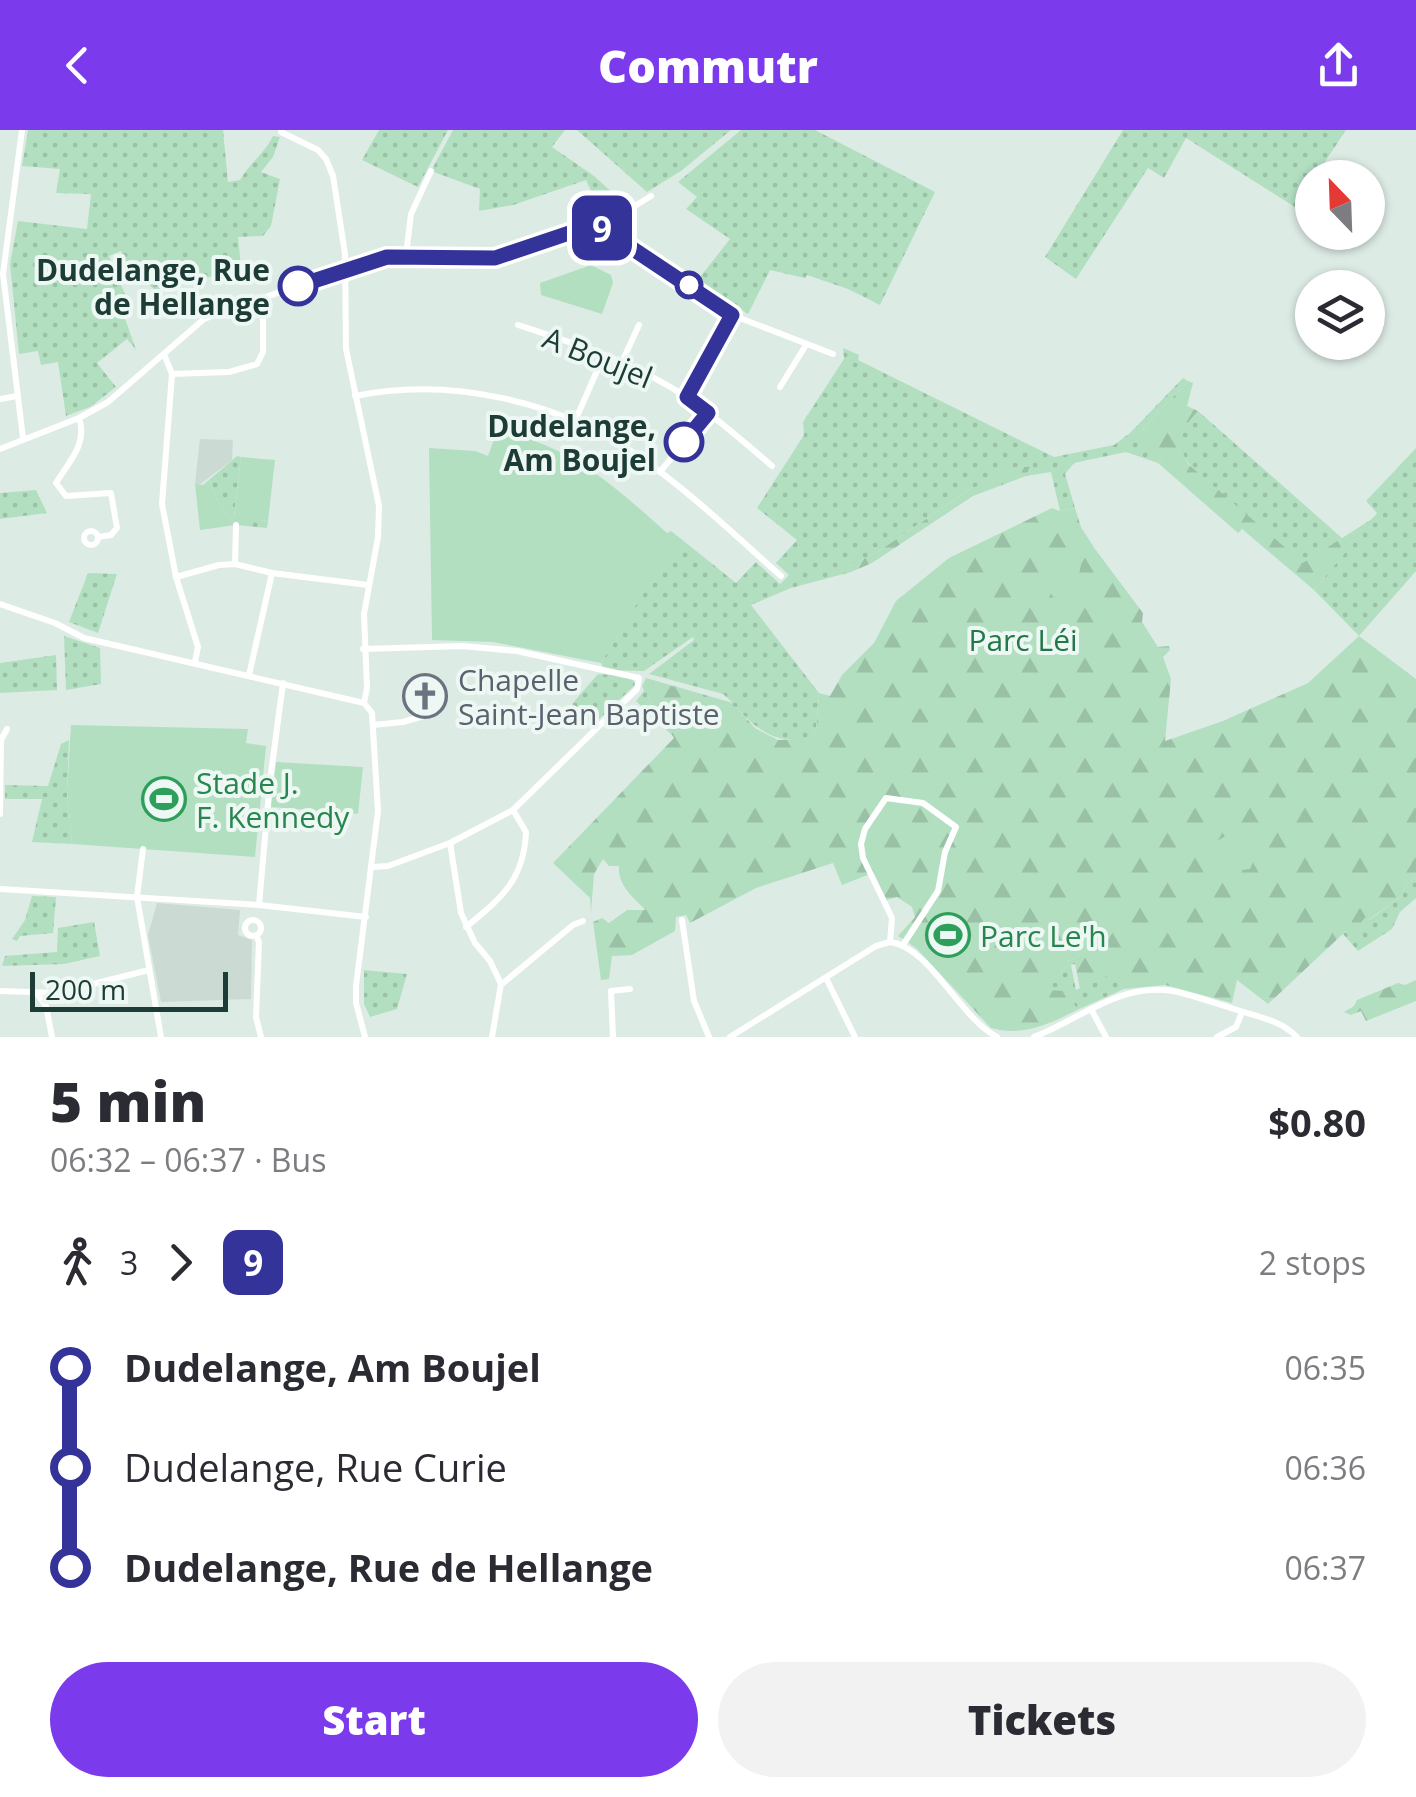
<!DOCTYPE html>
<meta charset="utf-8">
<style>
:root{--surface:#fff;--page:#f2f2f3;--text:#2b2b33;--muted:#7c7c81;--accent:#7c3aed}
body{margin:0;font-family:"Open Sans",sans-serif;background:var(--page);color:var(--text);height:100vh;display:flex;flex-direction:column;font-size:38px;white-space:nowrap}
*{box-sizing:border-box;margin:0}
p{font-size:32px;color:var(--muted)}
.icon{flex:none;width:55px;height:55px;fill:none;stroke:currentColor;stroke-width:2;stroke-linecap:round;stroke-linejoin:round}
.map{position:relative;height:907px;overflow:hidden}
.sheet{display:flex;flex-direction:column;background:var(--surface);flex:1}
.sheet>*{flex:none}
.badge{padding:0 20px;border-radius:15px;font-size:35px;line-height:65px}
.needle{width:65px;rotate:337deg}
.buttons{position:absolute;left:1295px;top:30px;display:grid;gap:20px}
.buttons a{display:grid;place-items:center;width:90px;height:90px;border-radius:50%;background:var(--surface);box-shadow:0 2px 8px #0004;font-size:50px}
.scale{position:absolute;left:30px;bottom:25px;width:198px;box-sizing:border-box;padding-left:10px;border:5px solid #1d3c35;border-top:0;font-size:28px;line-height:35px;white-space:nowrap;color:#1d3c35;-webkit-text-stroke:8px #edf7f3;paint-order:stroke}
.map>.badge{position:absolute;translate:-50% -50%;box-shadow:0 0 0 5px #fff}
.legs{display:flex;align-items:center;gap:15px;height:110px;padding:0 50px;font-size:32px}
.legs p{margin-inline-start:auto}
.summary{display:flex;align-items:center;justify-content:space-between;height:170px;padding:0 50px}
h1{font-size:55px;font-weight:800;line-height:75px}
.cta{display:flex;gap:20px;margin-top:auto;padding:20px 50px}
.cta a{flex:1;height:115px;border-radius:60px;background:var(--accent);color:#fff;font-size:40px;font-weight:800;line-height:115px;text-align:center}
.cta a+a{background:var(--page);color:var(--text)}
ul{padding:0 50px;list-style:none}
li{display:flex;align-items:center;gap:35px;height:100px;font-size:38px}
li i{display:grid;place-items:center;width:15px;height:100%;margin:0 12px;background:currentColor}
li i::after{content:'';width:25px;height:25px;margin:-12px;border:8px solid;border-radius:50%;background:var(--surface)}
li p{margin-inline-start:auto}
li:first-child i{background:linear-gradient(#0000 50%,currentColor 0)}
li:last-child i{background:linear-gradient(currentColor 50%,#0000 0)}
header{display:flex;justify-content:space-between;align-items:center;height:130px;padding:0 50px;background:var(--accent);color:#fff;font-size:45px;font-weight:800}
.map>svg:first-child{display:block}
</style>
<header><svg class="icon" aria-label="back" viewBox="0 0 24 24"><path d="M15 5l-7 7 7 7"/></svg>Commutr<svg class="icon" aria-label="share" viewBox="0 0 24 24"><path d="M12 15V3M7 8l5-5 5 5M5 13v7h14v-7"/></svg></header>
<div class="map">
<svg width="1416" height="907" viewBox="0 0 1416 907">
<defs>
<pattern id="grass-dots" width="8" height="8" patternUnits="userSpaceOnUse" patternTransform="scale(2.5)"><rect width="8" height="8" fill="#b3dfc1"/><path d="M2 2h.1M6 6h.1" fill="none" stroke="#9ac0a6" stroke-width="1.8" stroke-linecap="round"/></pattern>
<pattern id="forest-firs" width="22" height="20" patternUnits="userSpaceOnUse" patternTransform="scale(2.5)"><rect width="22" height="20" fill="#b3dfc1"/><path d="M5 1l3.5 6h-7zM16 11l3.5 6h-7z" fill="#9ac0a6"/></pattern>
</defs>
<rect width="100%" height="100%" fill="#ddebe5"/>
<g fill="#cbdbd4">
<path d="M200 309 233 310 232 330 199 355 195 354Z"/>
<path d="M157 773 240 780 238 805 252 810 251 869 161 872 148 805Z"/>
</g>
<g fill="url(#grass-dots)">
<path d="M28 0H223L228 52 240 50C250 33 264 24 273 6L280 7 273 27 261 42 280 49 271 96 263 106 238 107 241 136 204 149 201 143 159 163 150 156 146 149 134 153 121 121 109 126 125 164 118 168 136 220 127 209 97 233 116 257 90 277 66 286 58 232 41 235 38 221 19 224 10 134 18 91 87 99 91 64 56 63 60 39 22 36Z"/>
<path d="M379 0H448L418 57 362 30Z"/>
<path d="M453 0H565L552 17 594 46 626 75 603 89 586 50 513 75 479 81 480 59 431 41Z"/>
<path d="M577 0H731L681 41 647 62Z"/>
<path d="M741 0H815L935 62 880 175 848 159 807 145 805 148 770 140 748 184 697 151 730 109 686 79 697 67 678 52Z"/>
<path d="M1123 0H1346L1295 77 1186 8 1164 48 1148 38 1076 149 1045 127Z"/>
<path d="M843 218 859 225 858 230 1054 327 1114 315 1130 303 1183 248 1188 251 1142 300 1162 328 1158 333 1126 322 1074 333 1065 344 1075 378 1060 381 1051 342 1026 346 1030 338 969 360 879 421 850 436 851 442 791 458 751 475 819 563 816 601 811 609C776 614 759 602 736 577L647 565 675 608 636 571 644 561 642 556 646 548 733 573 723 564 649 544 694 510 693 507 644 541 605 540 601 533 641 466 685 412 736 453 756 432 780 454 789 445 776 433 797 410 757 378 804 305 803 292 844 229Z"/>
<path d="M1198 281 1342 408 1303 434C1279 414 1190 347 1182 322 1176 305 1187 293 1198 281Z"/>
<path d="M1416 318V441L1359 506 1314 460 1377 383 1366 371Z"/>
<path d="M237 326 241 327 234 387 268 391 267 398 236 395 218 372 209 350Z"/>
<path d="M36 360 47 383 0 389V363Z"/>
<path d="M88 443 117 444 98 503 69 492Z"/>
<path d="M64 506 100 518 101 554 66 560Z"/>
<path d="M56 525 57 560 0 563V533Z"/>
<path d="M598 544 629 546 636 554 593 595 572 574Z"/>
<path d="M69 610 67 661 72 714 32 712 42 669H5V655L48 656 61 614Z"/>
<path d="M1416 747V768L1400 782 1392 799 1358 821 1343 804 1367 785 1369 790 1402 766 1406 755Z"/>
<path d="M32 766 56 767 53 803 20 806 17 811 12 809 25 790Z"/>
<path d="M94 792 100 826 64 834 2 836 5 826 57 822 58 798Z"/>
<path d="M1075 829V834L1071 835 1076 860 1111 843 1124 859 1077 880 1074 874 1047 860 1066 837V831Z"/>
<path d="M364 840 407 844 397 879 370 887 364 874Z"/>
</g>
<g fill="url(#forest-firs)">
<path d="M1188 251 1193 253 1187 276 1198 281C1180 300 1176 310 1188 334L1303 433 1375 387 1314 460 1242 399 1238 403 1158 333 1162 328 1145 316 1142 300Z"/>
<path d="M1016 337H1030L1026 346 973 366 872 433 851 442 849 436 879 421 969 360Z"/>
<path d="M1052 378 1060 381 1075 378 1081 397 1095 419 1143 483 1142 492 1158 517 1169 516 1170 520 1163 527 1171 549 1165 611 1223 591 1308 553 1359 506 1416 549V747L1406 755 1402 766 1368 790 1366 786 1354 802 1346 801 1268 874 1237 850 1232 873 1165 855 1124 859 1111 844 1080 859 1074 829 1066 831V837L1048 860 1064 861 1076 868 1074 874 1077 880C1050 894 1021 907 991 898L916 818 898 806 915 787 912 777 897 767 883 771 870 744 842 755 833 733 756 758 690 793 686 785 676 787 675 801 632 825 612 826 609 849 601 850 593 792 602 788 609 793 627 780H646C634 769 617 754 619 736H609L603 729 594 744 591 782 590 768 553 733 674 608 647 565 655 551 736 577 755 598 778 610 811 609 816 601 819 563 830 566 842 545 874 513 896 471 949 428Z"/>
<path d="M1416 850V871L1366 891 1361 881 1351 885 1344 882 1354 876 1357 870 1398 853 1405 855Z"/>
</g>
<g fill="#b3dfc1">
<path d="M591 135 611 145 613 153 602 184 541 165 540 153Z"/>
<path d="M497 301C568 313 616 357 667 403L671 401 685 412 641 467 601 533 493 512 432 510 429 318 475 321 488 326Z"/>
<path d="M241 327 275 330 268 391 234 388Z"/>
<path d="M209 350 218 372 236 395 200 400 195 354 203 355Z"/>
<path d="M1065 425H1073L1081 435 1074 465 1058 474 1042 450Z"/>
<path d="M71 595 248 599 246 613 266 616 255 727 72 714 67 661Z"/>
<path d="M276 632 363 637 358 684 271 677Z"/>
<path d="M1244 696 1250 708 1260 714 1250 739C1223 742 1214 746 1202 719Z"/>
</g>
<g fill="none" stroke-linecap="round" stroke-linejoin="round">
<g stroke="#fff" stroke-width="6">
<path d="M22 0 3 144 23 308"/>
<path d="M281 2 318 20 326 29 333 46 345 124 346 219 379 376 378 407 364 484 367 558 364 573"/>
<path d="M601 97 651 66"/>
<path d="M406 125 411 84 431 41"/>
<path d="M518 195C576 214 636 233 688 268 717 288 744 312 772 336"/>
<path d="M164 224 172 244 162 374 176 447 198 517 195 532"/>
<path d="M622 232 639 195"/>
<path d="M172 244 229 242 257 234 263 222V169"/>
<path d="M780 257 806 215"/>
<path d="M355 266C451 246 561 272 640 327 690 362 736 406 781 446"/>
<path d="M687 267 732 185"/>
<path d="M0 269 17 266"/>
<path d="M79 288C88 313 69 332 56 353L66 366 111 363 117 398 111 405 98 407"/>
<path d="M575 291 604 225"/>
<path d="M0 319 79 288 108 272 204 189 362 133 406 125 495 128 594 97 607 100 732 185 833 224"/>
<path d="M660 342 708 283"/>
<circle cx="91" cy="408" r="7"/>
<path d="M235 434 236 395"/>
<path d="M176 447 219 435 235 434 272 443 368 455"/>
<path d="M0 474 55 493 84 508 364 573"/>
<path d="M363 519 462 516 517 521 639 548 637 559 513 680 450 713 388 736 373 737"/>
<path d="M249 545 272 443"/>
<path d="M364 573 372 583 378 681 356 856V873L365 907"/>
<path d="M373 595 403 592 434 583"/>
<path d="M0 684 1 610 7 599"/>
<path d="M450 713 461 783 475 813 490 831 501 854 492 907"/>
<path d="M143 719 137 767 161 907"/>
<path d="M0 759 259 775 366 787"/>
<path d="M259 775 270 651 283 553"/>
<path d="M682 790 694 871 709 907"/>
<circle cx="253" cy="798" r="8"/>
<path d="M466 797C500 769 524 751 526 702L513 680"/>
<path d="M256 805 259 812 256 887 261 907"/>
<path d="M890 812 892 788 863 728 861 714 865 699 886 668 923 673 956 697 945 722 938 761 903 815"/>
<path d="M890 812C930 817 959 887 997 907"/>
<path d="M826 848 855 907"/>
<path d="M502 854 573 795 583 791"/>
<path d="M0 861 57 863 149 840"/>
<path d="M38 865 46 876 52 907"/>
<path d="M1091 879 1106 907"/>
<path d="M613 907 611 861 630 859"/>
<path d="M730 907 876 816 890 812"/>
<path d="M1034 907C1080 889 1121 852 1173 861 1193 865 1214 873 1234 879 1255 886 1281 890 1297 907"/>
<path d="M1217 907 1236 897 1242 882"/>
</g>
</g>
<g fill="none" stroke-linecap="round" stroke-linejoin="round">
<g stroke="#fff" stroke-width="22">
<path id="line-1" d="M298 156 387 127 495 128 584 98 600 97 732 185 687 267 708 283 684 312"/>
</g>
<use href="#line-1" stroke="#339" stroke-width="15"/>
</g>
<defs>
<g id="church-ring" transform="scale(2.25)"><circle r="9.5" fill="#edf7f3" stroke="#6b7280" stroke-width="1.5"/><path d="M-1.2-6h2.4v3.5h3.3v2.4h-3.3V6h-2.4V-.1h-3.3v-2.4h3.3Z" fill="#6b7280"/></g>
<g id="stadium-ring" transform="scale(2.25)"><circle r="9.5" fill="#edf7f3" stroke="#2e9e5b" stroke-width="1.5"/><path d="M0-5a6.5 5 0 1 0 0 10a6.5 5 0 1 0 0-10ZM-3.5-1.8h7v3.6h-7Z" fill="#2e9e5b"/></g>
</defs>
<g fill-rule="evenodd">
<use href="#church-ring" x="425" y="566"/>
<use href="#stadium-ring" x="164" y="669"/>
<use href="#stadium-ring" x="948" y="805"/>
</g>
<g fill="#fff" stroke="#339" stroke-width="5">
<circle cx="689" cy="155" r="12"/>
<circle cx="298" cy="156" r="18"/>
<circle cx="684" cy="312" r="18"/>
</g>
<g text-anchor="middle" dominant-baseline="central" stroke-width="8" stroke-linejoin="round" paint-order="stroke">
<g font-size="30" font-weight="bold" fill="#1d3c35" stroke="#edf7f3" text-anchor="end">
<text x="270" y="139">Dudelange, Rue<tspan x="270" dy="34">de Hellange</tspan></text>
<text x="656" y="295">Dudelange,<tspan x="656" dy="34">Am Boujel</tspan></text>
</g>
<g font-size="30" fill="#1d3c35" stroke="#edf7f3">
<text transform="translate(598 227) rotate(22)">A Boujel</text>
</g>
<g font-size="30" fill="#237749" stroke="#edf7f3">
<text x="1023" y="509">Parc Léi</text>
</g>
<g font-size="30" fill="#5b616d" stroke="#edf7f3" text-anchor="start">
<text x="458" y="549">Chapelle<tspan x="458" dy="34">Saint-Jean Baptiste</tspan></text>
</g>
<g font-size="30" fill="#27864d" stroke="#edf7f3" text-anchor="start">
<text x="196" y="652">Stade J.<tspan x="196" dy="34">F. Kennedy</tspan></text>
<text x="980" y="805">Parc Le'h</text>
</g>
</g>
</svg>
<div class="buttons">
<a><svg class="needle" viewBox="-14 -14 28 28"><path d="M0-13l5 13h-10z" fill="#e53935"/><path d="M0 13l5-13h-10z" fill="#7c7c81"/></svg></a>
<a><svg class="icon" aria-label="layers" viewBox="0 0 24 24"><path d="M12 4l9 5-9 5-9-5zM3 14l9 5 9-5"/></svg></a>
</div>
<div class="scale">200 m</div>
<b class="badge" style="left:602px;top:98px;background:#339;color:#fff">9</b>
</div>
<section class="sheet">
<div class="summary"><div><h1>5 min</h1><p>06:32 – 06:37 · Bus</p></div><b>$0.80</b></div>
<div class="legs"><svg class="icon" aria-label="walk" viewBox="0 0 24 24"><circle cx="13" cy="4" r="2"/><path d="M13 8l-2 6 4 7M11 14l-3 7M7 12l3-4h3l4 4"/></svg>3<svg class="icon" aria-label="forward" viewBox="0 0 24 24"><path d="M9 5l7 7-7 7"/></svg><b class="badge" style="background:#339;color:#fff">9</b><p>2 stops</p></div>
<ul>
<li><i style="color:#339"></i><b>Dudelange, Am Boujel</b><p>06:35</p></li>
<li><i style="color:#339"></i><span>Dudelange, Rue Curie</span><p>06:36</p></li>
<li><i style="color:#339"></i><b>Dudelange, Rue de Hellange</b><p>06:37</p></li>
</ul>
<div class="cta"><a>Start</a><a>Tickets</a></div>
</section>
